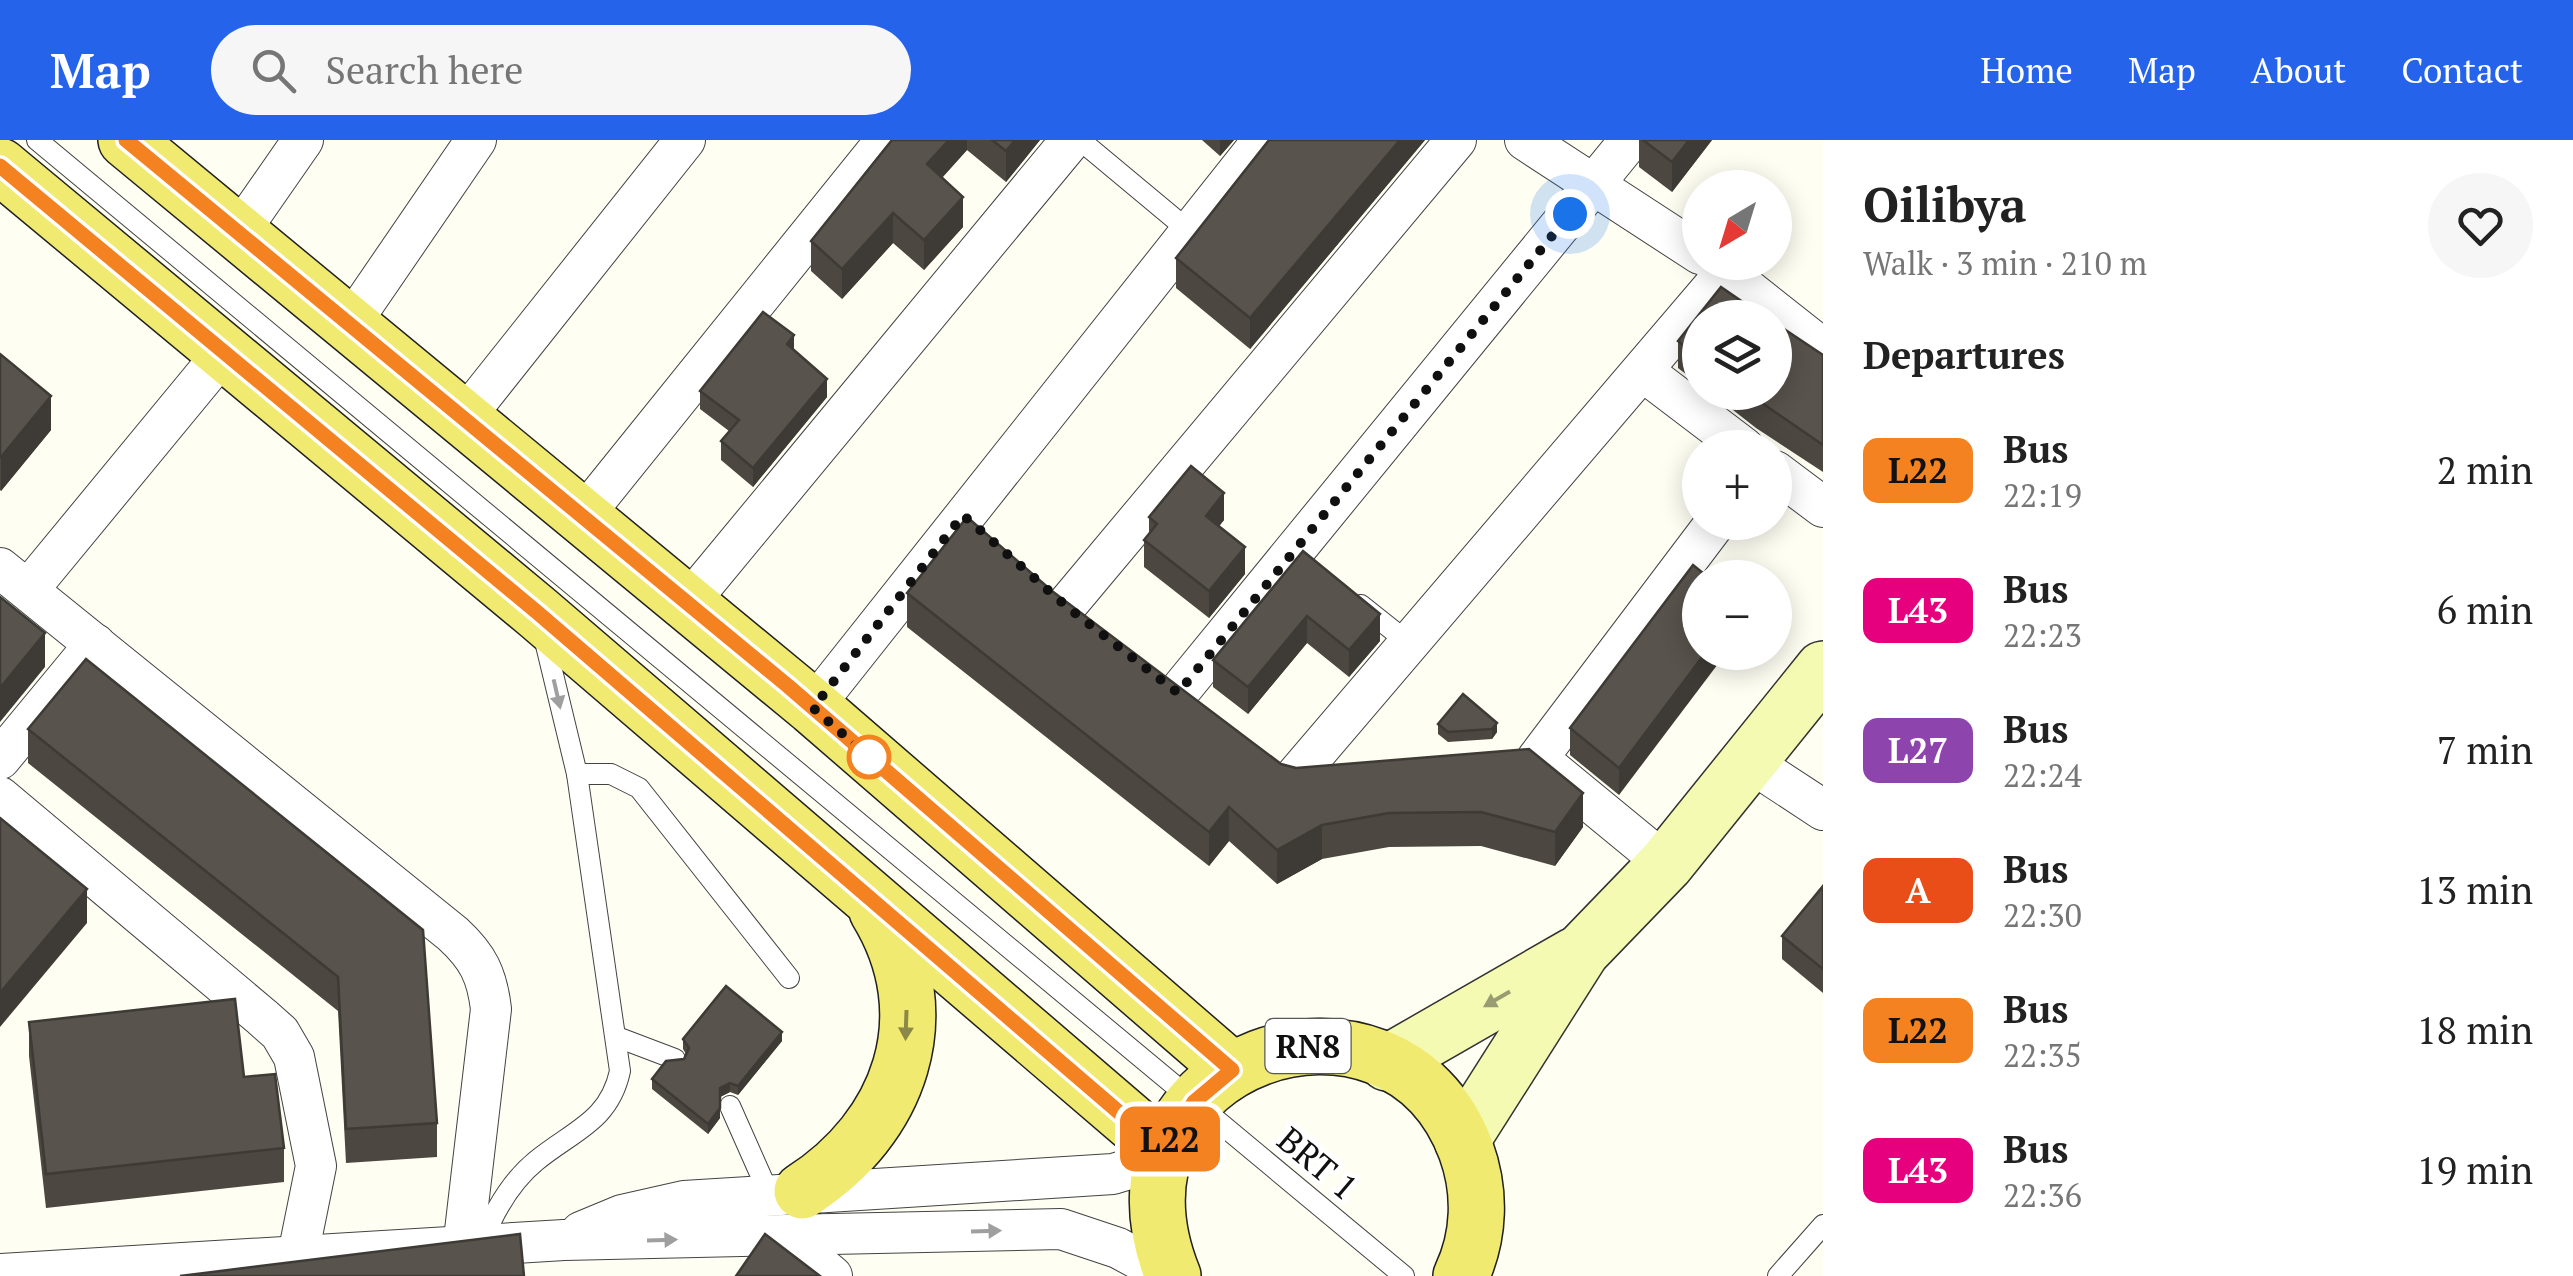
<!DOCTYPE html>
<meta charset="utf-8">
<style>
:root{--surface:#fff;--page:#f6f6f6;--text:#222;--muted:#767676;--accent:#2563eb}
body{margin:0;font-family:"PT Serif",serif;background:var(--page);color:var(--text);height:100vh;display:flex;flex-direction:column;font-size:38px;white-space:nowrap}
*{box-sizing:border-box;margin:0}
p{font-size:32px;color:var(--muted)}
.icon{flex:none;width:55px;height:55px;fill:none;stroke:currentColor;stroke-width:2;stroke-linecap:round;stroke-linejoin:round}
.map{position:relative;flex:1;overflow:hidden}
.details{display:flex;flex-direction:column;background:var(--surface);width:750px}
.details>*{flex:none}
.badge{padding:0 20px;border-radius:15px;font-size:35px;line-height:65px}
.needle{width:65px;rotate:218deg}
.buttons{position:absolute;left:1682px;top:30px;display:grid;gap:20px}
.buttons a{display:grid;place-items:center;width:110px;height:110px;border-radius:50%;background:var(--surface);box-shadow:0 5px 25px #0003;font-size:50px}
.you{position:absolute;width:50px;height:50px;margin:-25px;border:8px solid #fff;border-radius:50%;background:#1a73e8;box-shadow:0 0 0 15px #1a73e833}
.map>.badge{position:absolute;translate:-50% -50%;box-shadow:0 0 0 5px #fff}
h2{padding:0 40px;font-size:38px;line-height:90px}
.round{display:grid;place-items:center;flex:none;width:105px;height:105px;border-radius:52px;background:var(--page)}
.head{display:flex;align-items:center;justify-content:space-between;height:170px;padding:0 40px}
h1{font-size:48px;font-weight:700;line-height:75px}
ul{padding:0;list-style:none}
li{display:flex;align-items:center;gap:30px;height:140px;padding:0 40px}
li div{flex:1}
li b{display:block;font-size:38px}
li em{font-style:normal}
li .badge{min-width:110px;font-weight:700;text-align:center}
header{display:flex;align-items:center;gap:60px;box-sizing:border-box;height:140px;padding:0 50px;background:var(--accent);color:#fff}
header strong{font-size:48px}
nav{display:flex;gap:55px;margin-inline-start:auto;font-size:35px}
.search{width:700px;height:90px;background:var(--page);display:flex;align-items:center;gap:25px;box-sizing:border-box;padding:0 35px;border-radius:55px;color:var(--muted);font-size:38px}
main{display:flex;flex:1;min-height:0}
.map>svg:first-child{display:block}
</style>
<header>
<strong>Map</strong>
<div class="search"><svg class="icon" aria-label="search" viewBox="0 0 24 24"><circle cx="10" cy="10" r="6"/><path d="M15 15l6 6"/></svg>Search here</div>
<nav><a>Home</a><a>Map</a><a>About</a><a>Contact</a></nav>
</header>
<main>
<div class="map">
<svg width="1823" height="1136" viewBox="0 0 1823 1136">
<rect width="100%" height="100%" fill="#fefef3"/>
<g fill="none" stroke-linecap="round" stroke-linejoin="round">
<g stroke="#434343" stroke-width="22">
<g id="lane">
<path d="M37 0 1404 1136"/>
<path d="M1080 0 1188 90"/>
<path d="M1361 465 1410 504"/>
<path d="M577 634H611L639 648 789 838"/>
<path d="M617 897 675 919"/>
<path d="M730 966 769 1054"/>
<path d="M480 1107C492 1075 509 1043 536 1021 572 991 609 982 620 931L577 634 543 493"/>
<path d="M1778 1136 1823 1085"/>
</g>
</g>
<g stroke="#434343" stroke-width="42">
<g id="street">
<path d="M1525 0 1700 114"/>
<path d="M239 92 303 0"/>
<path d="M1713 122 1823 209"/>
<path d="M350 184 476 0"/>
<path d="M1644 232 1744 308"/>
<path d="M464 278 685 0"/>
<path d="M1775 331 1823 367"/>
<path d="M583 376 886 0"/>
<path d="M0 428 453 794C478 817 487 835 491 869L463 1108"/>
<path d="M28 450 225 211"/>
<path d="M688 463 1071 0"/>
<path d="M1066 466 1456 0"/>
<path d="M1178 553 1630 0"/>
<path d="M813 567 1263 0"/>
<path d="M0 619 95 504"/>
<path d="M1537 619 1716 382"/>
<path d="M1542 622 1666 724"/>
<path d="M1750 622 1823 670"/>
<path d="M1294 638 1726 132"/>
<path d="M0 657 262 877 280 893 294 917 316 1026 298 1115"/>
<path d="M581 1092 622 1075 684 1061 1113 1034 1162 1019"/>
<path d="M786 1097 832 1136"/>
<path d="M0 1134 564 1100 1061 1089 1118 1108 1170 1136"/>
</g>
</g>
<g stroke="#323232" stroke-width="58">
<g id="secondary">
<path d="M1387 923 1575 815"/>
<path d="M1462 1000 1582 811 1666 724 1823 529"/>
</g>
</g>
<g stroke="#212121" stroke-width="58">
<g id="primary">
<path d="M126 0 813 567 1232 930"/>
<path d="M0 26 538 473 1165 1011"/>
<path d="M802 1051C900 988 941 876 877 771"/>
<path d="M1173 1136C1085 916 1394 816 1466 1010 1481 1051 1480 1096 1461 1136"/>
</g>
</g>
<use href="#lane" stroke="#fff" stroke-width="20"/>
<use href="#street" stroke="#fff" stroke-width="40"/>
<use href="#secondary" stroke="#f4fab2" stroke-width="55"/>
<use href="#primary" stroke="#f1ea71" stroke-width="55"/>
</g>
<g fill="#4c4741">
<path d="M892 0H1040L1006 42 967 10 942 38 963 87 924 130 893 103 842 159 811 131V101Z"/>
<path d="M1202 0H1234L1220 16Z"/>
<path d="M1269 0H1425L1250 209 1176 148V118Z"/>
<path d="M1639 0H1712L1672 52 1639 27Z"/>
<path d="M1700 178V245L1678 228V201Z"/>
<path d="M794 211 827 257 753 347 721 320V301L729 291 700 269V251Z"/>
<path d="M0 214 51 290 1 351 0 350Z"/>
<path d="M1823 215V332L1756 288 1710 252H1775Z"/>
<path d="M1149 377 1224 380 1219 386 1245 434 1209 478 1144 427V400L1149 394Z"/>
<path d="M1303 411 1380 501 1349 537 1307 503 1248 574 1213 547V520Z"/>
<path d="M1709 438 1619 655 1570 615V588Z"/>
<path d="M1052 451 1281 624 1583 687 1555 726 1481 706 1389 707 1322 719 1277 744 1229 701 1209 726 907 487V453Z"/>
<path d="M1463 554 1497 592 1492 599 1448 602 1438 594V584Z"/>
<path d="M28 589 423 790 437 983V1017L346 1023 338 871 28 623Z"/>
<path d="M1823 746V853L1782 819V796Z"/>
<path d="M29 882 284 1008V1042L46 1068 29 916Z"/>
<path d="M683 899 782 901 738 955 730 952 720 957V978L708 994 652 949V939L684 919 686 914 683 909Z"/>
</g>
<g fill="#3e3a35">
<path d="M949 0H967V10L927 54V24Z"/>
<path d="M1015 0H1040L1006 42V11Z"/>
<path d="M1220 0H1234L1220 16Z"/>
<path d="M1400 0H1425L1250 209V178Z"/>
<path d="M1689 0H1712L1672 52V22Z"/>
<path d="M963 57V87L924 130V100Z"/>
<path d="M893 73V103L842 159V129Z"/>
<path d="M794 195V214L787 204Z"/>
<path d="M827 239V257L753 347V328Z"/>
<path d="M51 256V290L1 351V317Z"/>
<path d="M1224 353V380L1206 403V376Z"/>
<path d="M1245 407V434L1209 478V451Z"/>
<path d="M1380 474V501L1349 537V510Z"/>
<path d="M1307 476V503L1248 574V547Z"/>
<path d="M45 493V527L0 582V548Z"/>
<path d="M1706 512H1727L1619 655V628Z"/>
<path d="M1497 583V592L1492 599V589Z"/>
<path d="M1583 653V687L1555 726V692Z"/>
<path d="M1229 667V701L1209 726V692Z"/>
<path d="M1322 685V719L1277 744V710Z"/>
<path d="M87 749V783L0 887V853Z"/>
<path d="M782 892V901L738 955V946Z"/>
<path d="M730 943V952L720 957V948Z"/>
<path d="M720 968V978L708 994V984Z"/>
</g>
<g fill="#58534c" stroke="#3e3a35" stroke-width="2.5">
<path d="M892 0H949L927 24 963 57 924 100 893 73 842 129 811 101Z"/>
<path d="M992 0H1015L1006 11Z"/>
<path d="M1269 0H1400L1250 178 1176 118Z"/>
<path d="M1643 0H1689L1672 22Z"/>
<path d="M1721 147 1766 178H1700V218L1678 201Z"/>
<path d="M763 172 794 195 787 204 827 239 753 328 721 301 739 280 700 251Z"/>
<path d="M1775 183 1823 215V305L1746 252H1775Z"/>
<path d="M0 214 51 256 1 317 0 316Z"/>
<path d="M1191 326 1224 353 1206 376 1245 407 1209 451 1144 400 1157 384 1149 377Z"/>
<path d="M967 377 1052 451 1281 624 1296 628 1529 609 1583 653 1555 692 1481 672 1389 673 1322 685 1277 710 1229 667 1209 692 907 453Z"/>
<path d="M1303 411 1380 474 1349 510 1307 476 1248 547 1213 520Z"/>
<path d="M1693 425 1709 438H1700V512H1706L1619 628 1570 588Z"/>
<path d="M0 457 45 493 0 548Z"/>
<path d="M86 519 423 790 437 983 346 989 338 837 28 589Z"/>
<path d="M1463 554 1497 583 1492 589 1448 592 1438 584Z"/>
<path d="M0 678 87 749 0 853Z"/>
<path d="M1823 746V829L1782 796Z"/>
<path d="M726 846 782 892 738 946 730 943 720 948V968L708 984 652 939 666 921 684 919 689 908 683 899Z"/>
<path d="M235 859 244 937 275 934 284 1008 46 1034 29 882Z"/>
<path d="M520 1094 524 1136H180Z"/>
<path d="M765 1094 820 1136H736Z"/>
</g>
<defs><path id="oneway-solid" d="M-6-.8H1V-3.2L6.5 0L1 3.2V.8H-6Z" transform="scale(2.5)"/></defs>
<g fill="#9f9f9f">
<use href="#oneway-solid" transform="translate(557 554) rotate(77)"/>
<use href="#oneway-solid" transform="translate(986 1091) rotate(-2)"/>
<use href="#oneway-solid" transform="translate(662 1100) rotate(-2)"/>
</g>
<use fill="#999c71" href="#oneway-solid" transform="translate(1497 859) rotate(150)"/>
<use fill="#8c8845" href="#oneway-solid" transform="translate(906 885) rotate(92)"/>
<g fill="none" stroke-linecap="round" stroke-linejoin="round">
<g stroke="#fff" stroke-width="22">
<path id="line" d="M0 26 538 473 1164 1011 1194 962 1232 930 788 546 126 0"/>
</g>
<use href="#line" stroke="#f58220" stroke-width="15"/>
<path stroke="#101010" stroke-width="10" stroke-dasharray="0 18" d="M869 617 813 568 963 375 1066 466 1178 553 1570 74"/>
</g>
<circle fill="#fff" stroke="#f58220" stroke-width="5" cx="869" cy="617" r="20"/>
<g text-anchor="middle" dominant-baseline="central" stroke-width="10" stroke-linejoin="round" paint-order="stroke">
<rect fill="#fff" stroke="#585858" stroke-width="2.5" x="1265.5" y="879" width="85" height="54" rx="8"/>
<g font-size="32" font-weight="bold" fill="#101010">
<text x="1308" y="906">RN8</text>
</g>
<g font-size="35" fill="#101010" stroke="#fff">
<text transform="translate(1318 1023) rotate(40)">BRT 1</text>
</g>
</g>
</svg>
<div class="buttons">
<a><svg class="needle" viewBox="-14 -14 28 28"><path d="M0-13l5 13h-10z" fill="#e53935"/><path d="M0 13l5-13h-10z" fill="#767676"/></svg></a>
<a><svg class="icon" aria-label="layers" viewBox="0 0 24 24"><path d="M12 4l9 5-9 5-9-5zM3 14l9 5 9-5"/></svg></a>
<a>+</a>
<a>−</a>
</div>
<div class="you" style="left:1570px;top:74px"></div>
<b class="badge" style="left:1170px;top:999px;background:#f58220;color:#111">L22</b>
</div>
<section class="details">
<div class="head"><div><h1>Oilibya</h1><p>Walk · 3 min · 210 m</p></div><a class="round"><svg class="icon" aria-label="heart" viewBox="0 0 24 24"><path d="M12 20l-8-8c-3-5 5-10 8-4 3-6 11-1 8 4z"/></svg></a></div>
<h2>Departures</h2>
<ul>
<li><span class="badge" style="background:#f58220;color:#111">L22</span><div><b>Bus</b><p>22:19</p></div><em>2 min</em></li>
<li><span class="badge" style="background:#e6007e;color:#fff">L43</span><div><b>Bus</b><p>22:23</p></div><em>6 min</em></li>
<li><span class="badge" style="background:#8e44ad;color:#fff">L27</span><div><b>Bus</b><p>22:24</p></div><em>7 min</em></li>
<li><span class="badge" style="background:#e94e19;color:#fff">A</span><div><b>Bus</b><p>22:30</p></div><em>13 min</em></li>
<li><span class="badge" style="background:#f58220;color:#111">L22</span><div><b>Bus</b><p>22:35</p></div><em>18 min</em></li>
<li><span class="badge" style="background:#e6007e;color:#fff">L43</span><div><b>Bus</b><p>22:36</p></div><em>19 min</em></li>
</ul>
</section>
</main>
